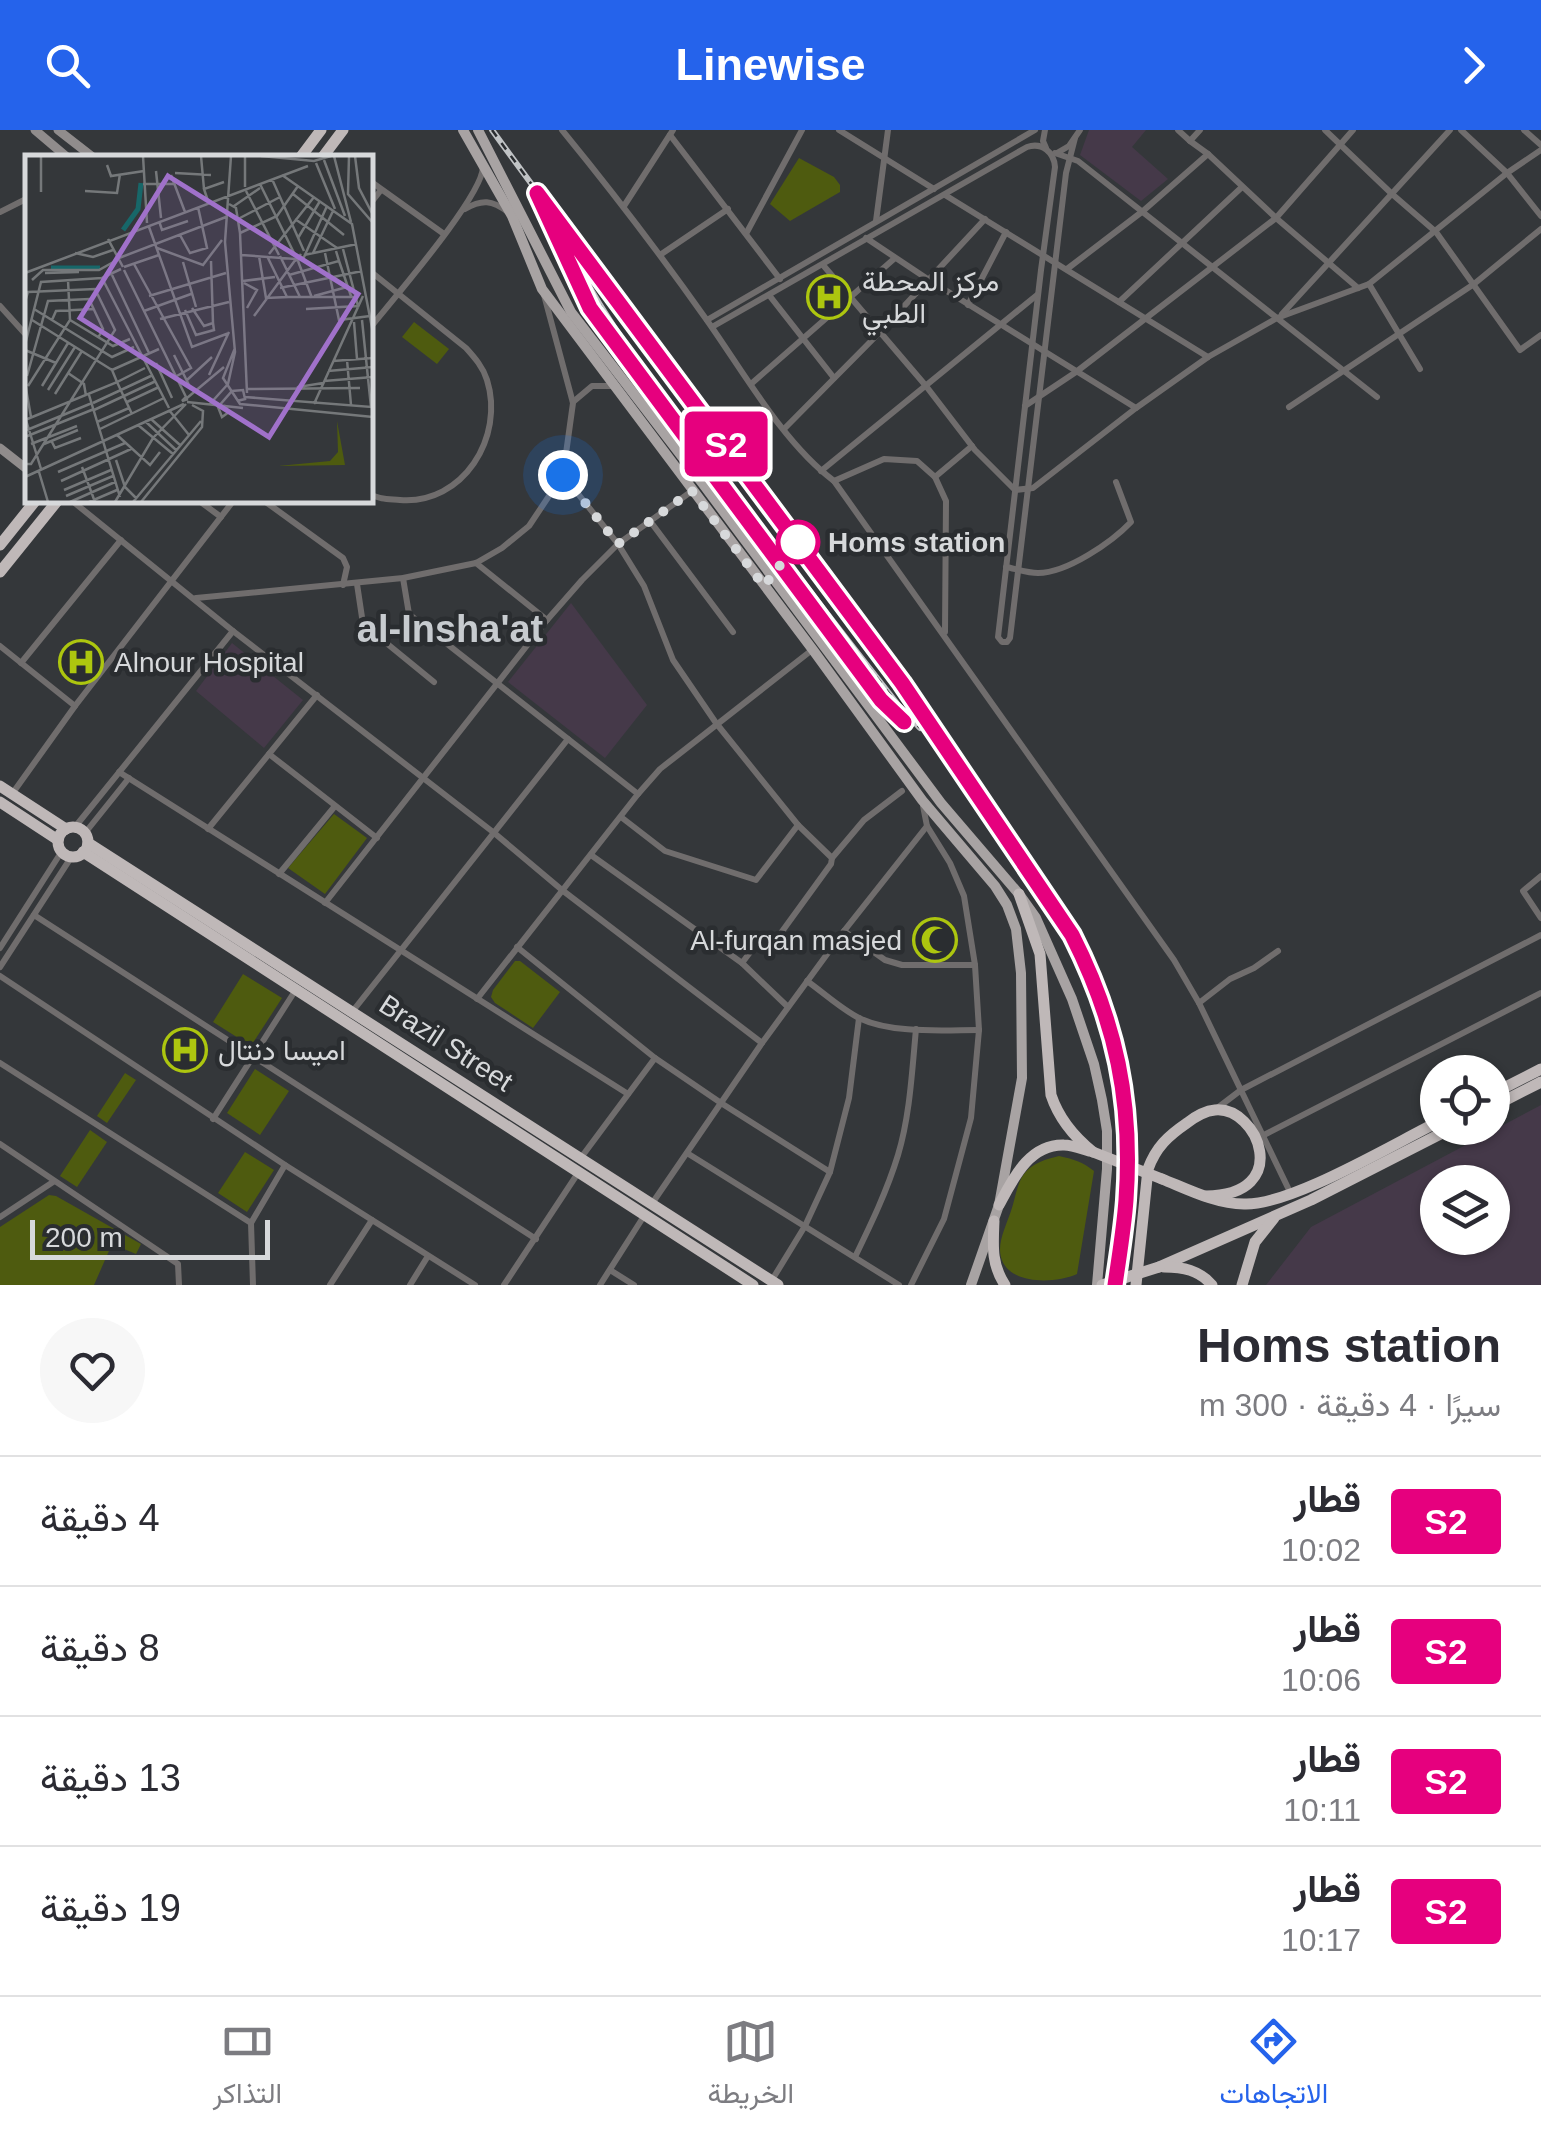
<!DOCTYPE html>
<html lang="ar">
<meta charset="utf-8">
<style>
:root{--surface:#fff;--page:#f7f7f7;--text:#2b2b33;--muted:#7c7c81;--line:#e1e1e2;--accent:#2563eb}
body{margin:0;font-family:Arial,Vazirmatn,sans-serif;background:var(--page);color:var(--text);direction:rtl;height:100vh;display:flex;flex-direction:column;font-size:38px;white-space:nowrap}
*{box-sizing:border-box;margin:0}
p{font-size:32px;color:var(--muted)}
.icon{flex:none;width:55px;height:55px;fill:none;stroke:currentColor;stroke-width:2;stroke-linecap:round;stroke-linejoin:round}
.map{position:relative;height:1155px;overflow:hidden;direction:ltr}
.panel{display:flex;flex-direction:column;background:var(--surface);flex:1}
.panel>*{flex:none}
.badge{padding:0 20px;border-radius:8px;font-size:35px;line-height:65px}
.tools{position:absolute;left:1420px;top:925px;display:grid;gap:20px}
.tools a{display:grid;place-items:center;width:90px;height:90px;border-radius:50%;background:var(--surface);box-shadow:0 2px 8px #0004;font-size:50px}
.scale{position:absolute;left:30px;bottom:25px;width:240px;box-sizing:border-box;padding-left:10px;border:5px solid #d7d9db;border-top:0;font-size:28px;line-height:35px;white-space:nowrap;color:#d7d9db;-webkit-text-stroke:8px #2a2d30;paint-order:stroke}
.you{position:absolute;width:50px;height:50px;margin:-25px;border:8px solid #fff;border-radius:50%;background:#1a73e8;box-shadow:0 0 0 15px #1a73e833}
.map>.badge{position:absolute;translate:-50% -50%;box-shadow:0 0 0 5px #fff}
.round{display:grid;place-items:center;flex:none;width:105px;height:105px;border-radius:52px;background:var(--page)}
.summary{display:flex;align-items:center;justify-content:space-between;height:170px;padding:0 40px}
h1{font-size:48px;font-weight:700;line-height:75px}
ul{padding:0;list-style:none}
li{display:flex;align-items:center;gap:30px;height:130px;padding:0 40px;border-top:2px solid var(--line)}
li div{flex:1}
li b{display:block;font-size:38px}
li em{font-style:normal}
li .badge{min-width:110px;font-weight:700;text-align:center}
header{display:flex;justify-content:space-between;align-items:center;height:130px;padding:0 40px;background:var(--accent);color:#fff;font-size:45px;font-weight:700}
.dock{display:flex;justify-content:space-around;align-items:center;height:140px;border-top:2px solid var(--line);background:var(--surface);font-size:28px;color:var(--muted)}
.dock a{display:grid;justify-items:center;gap:5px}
.dock .current{color:var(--accent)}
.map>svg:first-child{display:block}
</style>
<header><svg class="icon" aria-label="forward" viewBox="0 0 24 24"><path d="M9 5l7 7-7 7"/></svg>Linewise<svg class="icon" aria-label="search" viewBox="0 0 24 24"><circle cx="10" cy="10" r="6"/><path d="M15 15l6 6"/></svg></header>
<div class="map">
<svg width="1541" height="1155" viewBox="0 0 1541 1155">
<rect width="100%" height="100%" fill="#34373a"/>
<g fill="#453949" fill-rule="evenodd">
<path d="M1089 0H1146L1132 17 1168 49 1141 71 1080 25Z"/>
<path d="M571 473 647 575 605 628 508 552Z"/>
<path d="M232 513 303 570 264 618 196 561Z"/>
<path d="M1541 975V1155H1266L1311 1097ZM1492 1052V1108H1438V1052Z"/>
</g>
<g fill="#4e5b0f">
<path d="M799 28 834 47 840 55V62L790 91 770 74Z"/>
<path d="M414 192 449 219 437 234 402 207Z"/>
<path d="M334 684 367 708 325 764 288 738Z"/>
<path d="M515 831H520L560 862 533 898 495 873 491 867 493 860Z"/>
<path d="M243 844 282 868 251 916 213 892Z"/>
<path d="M255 939 289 961 260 1005 227 983Z"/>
<path d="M125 943 136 950 107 993 97 986Z"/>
<path d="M90 1000 107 1012 77 1057 60 1046Z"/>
<path d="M245 1022 274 1040 247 1082 218 1063Z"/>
<path d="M1059 1026C1073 1029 1083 1032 1094 1041L1077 1144C1052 1155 1001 1155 1000 1120 1000 1107 1007 1093 1011 1081 1015 1070 1017 1053 1024 1044 1032 1033 1047 1029 1059 1026Z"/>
<path d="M49 1065 56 1066 141 1114 136 1124 112 1114 94 1155H0V1097Z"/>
</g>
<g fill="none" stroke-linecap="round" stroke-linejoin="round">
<g stroke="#706d6d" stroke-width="6">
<path d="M562 0C612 61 660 124 706 189 743 241 783 313 834 351L1174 830 1199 873 1290 1062"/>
<path d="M839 0 934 59"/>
<path d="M1045 0 1043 11 1046 18"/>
<path d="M1178 0 1190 11"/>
<path d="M1325 0 1392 64 1436 102 1520 220 1541 205"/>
<path d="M1461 0 1507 43 1541 86"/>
<path d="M1524 0 1541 15"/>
<path d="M670 5 780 149"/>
<path d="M1055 23 1078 31 1377 267"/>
<path d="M1057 23 1069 16 1080 0"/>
<path d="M1208 24 1276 88 1358 158"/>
<path d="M370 51 444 104"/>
<path d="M945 65 1208 227"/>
<path d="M370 74 381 60"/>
<path d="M624 76 673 0"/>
<path d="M465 79C482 69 492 70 508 82"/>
<path d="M0 82 28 68"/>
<path d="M876 91 888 0"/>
<path d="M747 102 802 0"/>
<path d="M660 125 728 79"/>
<path d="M823 135 926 256 975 320 1015 360 1033 358 1136 278 929 150 866 108"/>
<path d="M1067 139 1143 81 1208 24 1190 11 1200 0"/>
<path d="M370 141 466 218C475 228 483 237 487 250 505 307 463 375 400 370 390 369 380 370 370 364"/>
<path d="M1369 154 1420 239"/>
<path d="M769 165 834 248"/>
<path d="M1119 172 1242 57"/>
<path d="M968 175 1006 102"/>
<path d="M0 176 28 207"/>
<path d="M1282 184 1450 0"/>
<path d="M707 190 1035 0"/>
<path d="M712 197 1027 17C1042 12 1054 22 1055 37L1041 140 998 507 1002 512H1007L1010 508 1066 43 1075 8"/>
<path d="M370 198C393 169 482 67 483 37"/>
<path d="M751 254 895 128"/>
<path d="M573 272 592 256H613"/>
<path d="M1025 276 1076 242 1276 88 1353 0"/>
<path d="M1289 277 1474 154 1541 99"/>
<path d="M1136 278 1208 227 1277 188 1369 154 1507 43 1541 20"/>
<path d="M784 299 880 202 985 89"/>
<path d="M821 341 1037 165"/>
<path d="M563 345 618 414 644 456 673 530 716 593 798 695 756 750 665 721 621 687"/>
<path d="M935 347 972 316"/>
<path d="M834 351 884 329 917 331 935 347 946 371 945 502"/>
<path d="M71 370 233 501 493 702 562 760 762 913 844 801 927 696"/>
<path d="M198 370 221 387"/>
<path d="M263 370 343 428 347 437 343 455"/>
<path d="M650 391 733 502"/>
<path d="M476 433 547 490"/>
<path d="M1006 437C1016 439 1028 443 1038 443 1067 443 1112 412 1131 392L1116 352"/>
<path d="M403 448 409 484 638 664"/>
<path d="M357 454 363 494 434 552"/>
<path d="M196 468 403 448 476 433 502 418 529 396 563 345 573 273 544 165"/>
<path d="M0 516 75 576"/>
<path d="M21 533 121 410"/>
<path d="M269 624 377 708"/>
<path d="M119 642 628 964"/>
<path d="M12 664 75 576 234 370"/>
<path d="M75 697 233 501"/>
<path d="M208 699 317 565"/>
<path d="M85 703 129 648"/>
<path d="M591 725 742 833 757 813 778 807 831 734 832 728 798 695"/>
<path d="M832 728 864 690 902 661"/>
<path d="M279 744 335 676"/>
<path d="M1541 746 1523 761 1541 788"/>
<path d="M325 773 547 490 582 450 618 414 692 361"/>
<path d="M34 785 536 1109"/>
<path d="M844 801 885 830 902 835H975"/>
<path d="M517 817 655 928"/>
<path d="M0 818 62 721"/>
<path d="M742 833 788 877"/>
<path d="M0 837 72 726"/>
<path d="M0 846 285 1035 475 1155"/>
<path d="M807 851C824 863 841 879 859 888 892 904 943 900 979 900"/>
<path d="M477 869 638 664 660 639 812 520"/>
<path d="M1199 873 1230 849 1254 838 1278 821"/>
<path d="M352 882 568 609"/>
<path d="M0 933 251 1093 253 1155"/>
<path d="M1216 979 1241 960 1541 805"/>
<path d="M213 989 295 861"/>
<path d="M1262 1006 1541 863"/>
<path d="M0 1014 178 1134 179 1155"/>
<path d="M687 1023 899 1155"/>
<path d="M580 1029 655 928 721 973 830 1042 805 1096 772 1150"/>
<path d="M830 1042 849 968 859 888"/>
<path d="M651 1075 762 913"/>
<path d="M0 1087 53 1052"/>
<path d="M251 1093 285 1035"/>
<path d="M855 1127C871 1094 887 1061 898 1025 910 985 912 941 916 899"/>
<path d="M610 1140 634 1155"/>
<path d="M330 1155 372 1090"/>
<path d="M410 1155 428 1126"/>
<path d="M504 1155 578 1043"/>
<path d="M600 1155 644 1086"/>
<path d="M911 1155 944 1089 971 988 979 900 975 835 964 766 950 733 927 696 923 676"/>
</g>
<g stroke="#908c8c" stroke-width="9">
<path d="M35 0 68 28"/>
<path d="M58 0 94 28"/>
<path d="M0 318 28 340"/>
</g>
<g stroke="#a8a3a3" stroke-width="10">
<path d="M463 0 512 86 542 159 813 520 922 670 995 756 1007 775 1016 799 1021 843 1022 948 999 1075 971 1155"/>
<path d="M478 0 571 182 703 354 941 673 1019 764 1036 788 1072 869 1094 934 1102 970 1107 1001V1039L1097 1155"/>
</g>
<g stroke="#bfb8b8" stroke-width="11">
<path d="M300 28 321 0"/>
<path d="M322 28 343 0"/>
<path d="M0 415 36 370"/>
<path d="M0 442 58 370"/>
<path d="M0 656 66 699"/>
<path d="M0 672 58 710"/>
<circle cx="73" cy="712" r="15"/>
<path d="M88 713 778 1155"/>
<path d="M83 722 753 1155"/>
<path d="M1019 764 1040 824 1051 965C1059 989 1073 1006 1093 1022"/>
<path d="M1492 964 1541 939"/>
<path d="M1492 977 1541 952"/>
<path d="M1162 1049C1187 1059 1216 1074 1244 1074 1290 1076 1393 1014 1438 992"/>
<path d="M999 1075C1013 1049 1029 1014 1064 1015 1072 1015 1082 1019 1089 1021"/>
<path d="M994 1091C993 1115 991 1134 1005 1155"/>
<path d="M1159 1137 1311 1070 1452 998"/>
<path d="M1164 1137C1183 1137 1199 1140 1212 1155"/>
<path d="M1136 1155 1148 1039C1156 1017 1168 1006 1187 993 1196 986 1204 981 1215 980 1258 976 1294 1065 1206 1066"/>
<path d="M1242 1155 1255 1112 1274 1088"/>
</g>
<g stroke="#c0c3c5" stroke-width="6">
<g id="rail">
<path d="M492 0C644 210 807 413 953 627 1007 707 1073 786 1104 879 1136 973 1128 1059 1115 1155"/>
<path d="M576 133C612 201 658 260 704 322 768 407 833 492 899 576L920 598"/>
</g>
</g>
<use href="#rail" stroke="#2a2d30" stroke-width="2.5" stroke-dasharray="8" stroke-linecap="butt"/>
<g stroke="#bfb8b8" stroke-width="11">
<path d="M1093 1022 1162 1049"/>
<path d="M1102 1155 1159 1137"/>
</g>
</g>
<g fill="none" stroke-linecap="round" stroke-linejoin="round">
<g stroke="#fff" stroke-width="22">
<path id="line" d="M904 592 881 570 590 178 537 63 902 553 1072 805C1116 892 1133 972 1126 1070 1124 1098 1119 1127 1115 1155"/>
</g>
<use href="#line" stroke="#e6007e" stroke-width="15"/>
<path stroke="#d7d9db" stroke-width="10" stroke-dasharray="0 18" d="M563 345 618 414 692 361 764 456 798 412"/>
</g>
<defs>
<g id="hospital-ring" transform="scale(2.25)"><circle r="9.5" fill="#2a2d30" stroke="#adc60f" stroke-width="1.5"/><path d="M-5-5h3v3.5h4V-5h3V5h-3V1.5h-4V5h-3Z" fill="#adc60f"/></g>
<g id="mosque-ring" transform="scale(2.25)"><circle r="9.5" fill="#2a2d30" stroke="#adc60f" stroke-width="1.5"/><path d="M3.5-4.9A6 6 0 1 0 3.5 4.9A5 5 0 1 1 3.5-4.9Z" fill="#adc60f"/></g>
</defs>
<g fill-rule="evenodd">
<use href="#hospital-ring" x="829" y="167"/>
<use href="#hospital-ring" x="81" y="532"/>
<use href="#mosque-ring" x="935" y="810"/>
<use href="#hospital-ring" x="185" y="920"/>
</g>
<circle fill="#fff" stroke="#e6007e" stroke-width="5" cx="798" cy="412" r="20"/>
<g text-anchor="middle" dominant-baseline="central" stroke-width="9" stroke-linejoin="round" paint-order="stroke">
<g font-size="28" fill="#d7d9db" stroke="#2a2d30" text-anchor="start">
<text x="862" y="151">مركز المحطة<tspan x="862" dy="32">الطبي</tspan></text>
<text x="114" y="532">Alnour Hospital</text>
<text x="902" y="810" text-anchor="end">Al-furqan masjed</text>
<text x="218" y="920">اميسا دنتال</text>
</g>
<g font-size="28" font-weight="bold" fill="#d7d9db" stroke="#2a2d30" text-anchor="start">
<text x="828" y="412">Homs station</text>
</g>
<g font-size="28" fill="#d7d9db" stroke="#2a2d30">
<text transform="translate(446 913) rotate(33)">Brazil Street</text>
</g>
<g font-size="38" font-weight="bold" fill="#c7cbcf" stroke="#2a2d30">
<text x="450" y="499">al-Insha'at</text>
</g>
</g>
<g transform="translate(25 25)">
<rect width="348" height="348" fill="#34373a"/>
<path d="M312 266 320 310 253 311 305 306 313 297Z" fill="#4e5b0f"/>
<path fill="none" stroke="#176769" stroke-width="5" d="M98 75 113 54 116 28M26 113H75"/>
<path fill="none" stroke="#75787a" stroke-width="2.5" d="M16 1V37M118 1 122 68M176 1 179 34M236 1 289 6 306 1M309 1 326 67M324 1 323 39 348 68M330 1 334 33 348 60M299 5 320 61M291 8 310 54M82 10 86 21 119 16M131 16 136 63M150 18 186 20M146 20 160 57M257 20 327 69 348 178M247 24 279 96M118 29H150M235 29 271 102M220 32V1M60 36 92 38 95 19M221 36 254 100M268 39 319 80M183 46 179 34 199 27M204 49 211 53 215 78 222 238M209 51 235 33M213 64 255 42M270 64 312 93M134 66 137 75 163 66M124 72 167 192 204 178M215 78 252 61 273 31M155 80 165 98 182 93 173 52M273 83 295 46M83 84 98 112M132 93 178 110 197 85M50 98 68 102 88 95M288 98 308 56M300 98 314 165 345 161M244 99 289 42M276 99 272 105 279 102 302 51M216 100 271 104 229 161M279 100 332 89M234 101 241 143 262 142 242 101M255 101 275 142M94 103 201 62M273 106 287 143M314 106 326 141M158 107 171 152M109 109 166 213 150 222M99 112 134 100M99 115 161 242 157 246 163 244M0 118 283 11M20 118 54 117M87 120 124 198M264 120 314 106 311 96M77 123 144 253M7 125 18 115H74L92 105M218 126 250 122M219 128 232 135 222 153M255 133 337 116M124 141 201 118M289 141 322 132M262 142H333M0 147 3 137 70 134 90 175 6 309H0M167 153 179 171 188 168 186 106M9 154 87 202 109 192M281 154 333 151 318 94M160 155 171 180 189 175 188 168M119 156 166 139M135 164 204 147M7 165 87 215M27 165 31 156 69 154M45 165 88 191 105 184M329 167 332 204M0 190 16 127 77 123 96 114M210 193 198 223 215 249 348 262M0 195 31 208M149 200 166 234M322 205 326 250M308 206 348 203M131 208 147 243M120 213 92 227 87 215 134 194M303 216 348 212M43 218 59 229 61 241M184 220 204 177M2 221 23 146 64 144 78 174 73 183M162 225 187 202M299 226 348 222M0 228 6 262M3 231 45 165 43 125M17 231 43 188M223 234 335 233M23 235 50 192M273 238V232L298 228M30 239 57 196M64 240 95 342M220 242 346 252 337 165M162 243 199 212M102 247 134 232M162 247 218 253M68 248 128 220M289 249 338 141M184 250 203 229 210 197 200 87 206 1M199 250 204 257 197 262 193 252 207 236 218 235 220 244 212 246M69 255 131 226M144 255 164 280M126 264 155 290M0 265 92 227 107 259M1 265 16 314M120 266 151 295M72 267 104 253M113 270 148 299M75 274 139 243M2 275 67 248M92 280 125 310 135 297M0 282 69 254M27 287 30 293 56 283M6 289 52 271M19 289 53 275M91 305 100 332 111 343M57 312 70 347M14 317 23 347M33 317 100 288M0 322 159 249M36 326 106 294M39 335 86 315M41 341 88 321M45 347 90 327M64 347 92 335M90 347 128 283 161 249M108 347 176 266M116 347 177 272 178 256 167 250"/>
<path fill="#a071ca" fill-opacity="0.15" stroke="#a071ca" stroke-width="5" d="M143 21 333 139 244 282 55 163Z"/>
<rect width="348" height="348" fill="none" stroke="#d7d9db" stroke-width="5"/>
</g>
</svg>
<div class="tools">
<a><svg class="icon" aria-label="locate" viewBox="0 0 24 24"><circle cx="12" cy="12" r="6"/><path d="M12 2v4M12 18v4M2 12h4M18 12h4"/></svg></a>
<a><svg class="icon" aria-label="layers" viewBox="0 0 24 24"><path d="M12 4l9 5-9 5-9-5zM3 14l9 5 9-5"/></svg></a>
</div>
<div class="scale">200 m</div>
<div class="you" style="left:563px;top:345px"></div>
<b class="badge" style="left:726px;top:314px;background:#e6007e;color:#fff">S2</b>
</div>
<section class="panel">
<div class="summary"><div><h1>Homs station</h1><p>سيرًا · 4 دقيقة · 300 m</p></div><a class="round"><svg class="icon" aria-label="heart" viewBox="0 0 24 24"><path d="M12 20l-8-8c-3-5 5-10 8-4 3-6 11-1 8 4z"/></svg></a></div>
<ul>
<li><span class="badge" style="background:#e6007e;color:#fff">S2</span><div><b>قطار</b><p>10:02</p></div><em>4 دقيقة</em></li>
<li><span class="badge" style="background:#e6007e;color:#fff">S2</span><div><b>قطار</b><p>10:06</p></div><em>8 دقيقة</em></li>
<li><span class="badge" style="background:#e6007e;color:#fff">S2</span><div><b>قطار</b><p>10:11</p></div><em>13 دقيقة</em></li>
<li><span class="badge" style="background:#e6007e;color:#fff">S2</span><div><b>قطار</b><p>10:17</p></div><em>19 دقيقة</em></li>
</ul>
</section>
<nav class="dock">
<a class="current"><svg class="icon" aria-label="directions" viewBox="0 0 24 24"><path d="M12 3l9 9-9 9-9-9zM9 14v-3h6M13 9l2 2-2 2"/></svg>الاتجاهات</a>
<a><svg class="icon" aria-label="map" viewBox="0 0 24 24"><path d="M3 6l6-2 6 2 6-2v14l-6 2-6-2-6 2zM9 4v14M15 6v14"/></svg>الخريطة</a>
<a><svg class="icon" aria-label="tickets" viewBox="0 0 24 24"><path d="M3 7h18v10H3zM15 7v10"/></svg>التذاكر</a>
</nav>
